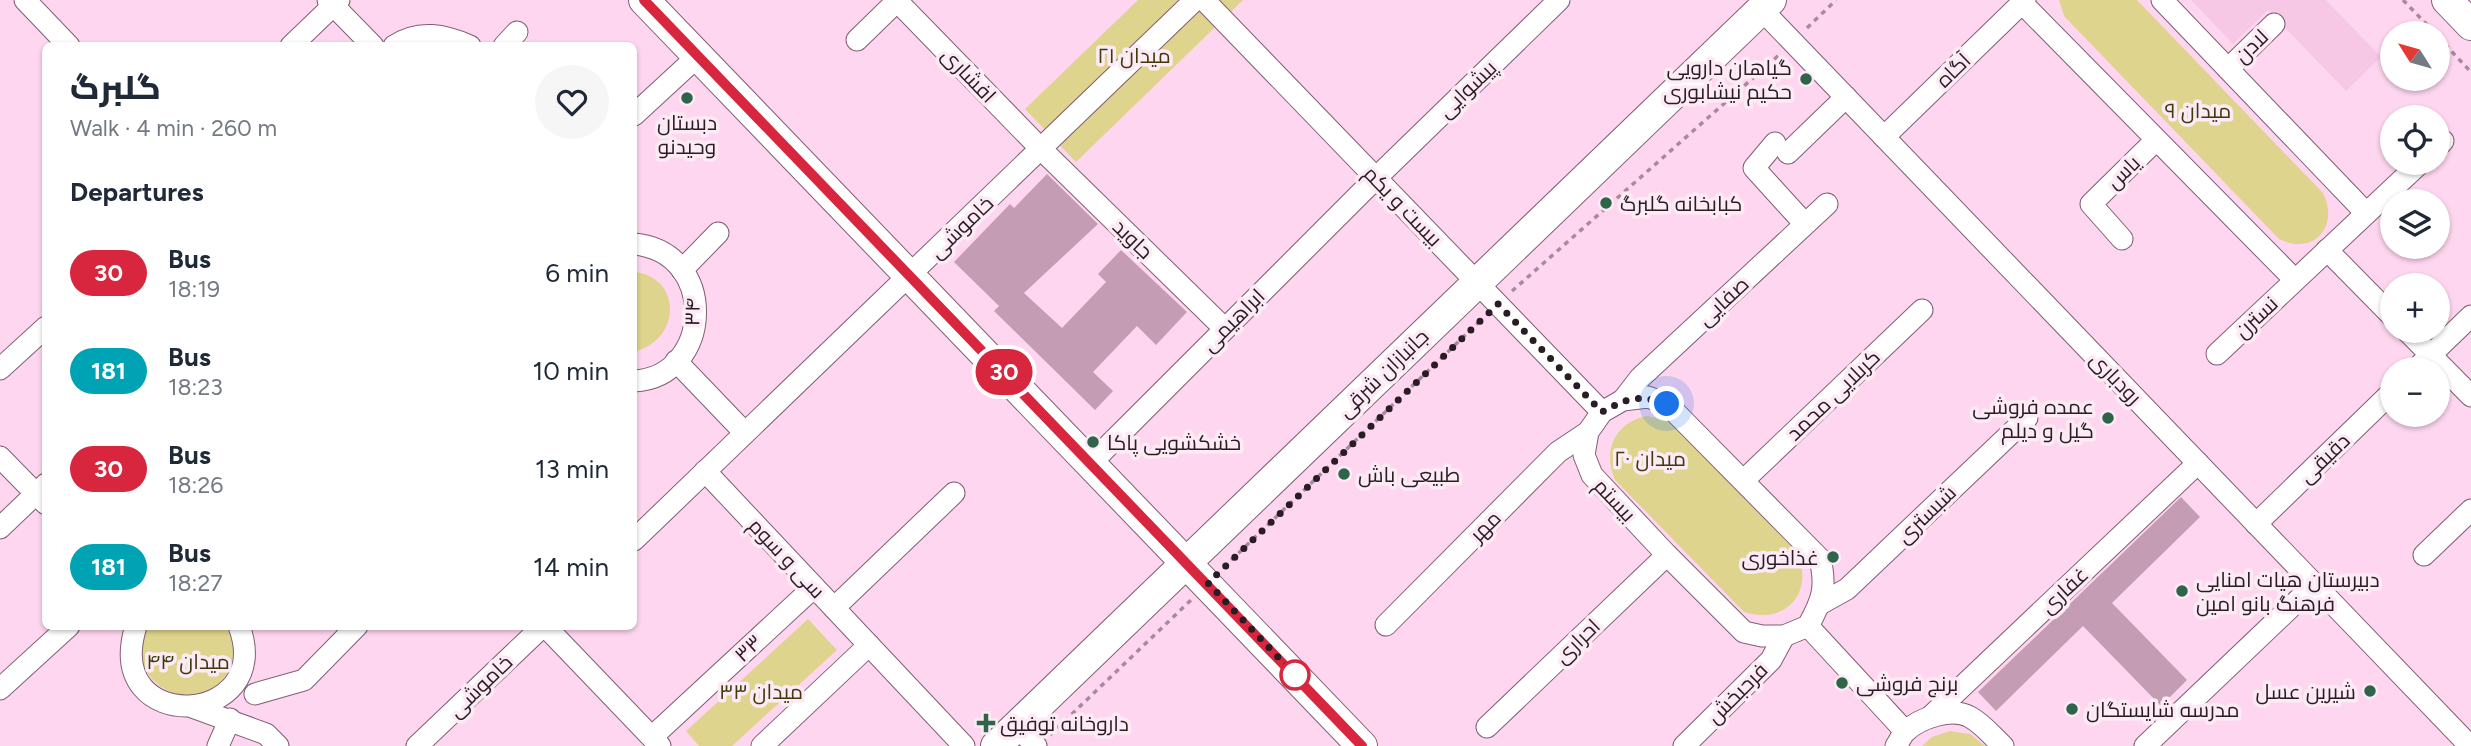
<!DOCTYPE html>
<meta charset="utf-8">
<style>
:root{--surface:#fff;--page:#f6f6f7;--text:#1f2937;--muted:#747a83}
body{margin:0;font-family:Figtree,Cairo,sans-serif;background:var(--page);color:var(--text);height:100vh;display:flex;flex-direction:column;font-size:26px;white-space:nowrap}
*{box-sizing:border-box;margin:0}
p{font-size:23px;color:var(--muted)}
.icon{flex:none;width:38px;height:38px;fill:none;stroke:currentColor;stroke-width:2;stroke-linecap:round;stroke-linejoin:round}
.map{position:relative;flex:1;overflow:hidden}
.panel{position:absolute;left:42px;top:42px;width:595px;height:588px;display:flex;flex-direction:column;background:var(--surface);border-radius:10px;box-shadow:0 2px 5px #0004}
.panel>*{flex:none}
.badge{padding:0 14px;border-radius:23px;font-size:24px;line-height:46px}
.needle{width:46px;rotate:307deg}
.controls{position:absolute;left:2380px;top:21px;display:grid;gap:14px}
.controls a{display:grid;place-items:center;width:70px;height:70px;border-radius:50%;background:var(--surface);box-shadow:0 2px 5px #0004;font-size:35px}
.you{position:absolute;width:35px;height:35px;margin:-18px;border:5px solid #fff;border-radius:50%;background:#1a73e8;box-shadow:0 0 0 10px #1a73e833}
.map>.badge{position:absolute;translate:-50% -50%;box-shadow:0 0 0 4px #fff}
h2{padding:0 28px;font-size:26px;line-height:63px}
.round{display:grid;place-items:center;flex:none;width:74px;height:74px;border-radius:37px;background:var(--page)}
.overview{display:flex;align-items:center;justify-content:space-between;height:119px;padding:0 28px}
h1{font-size:33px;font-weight:800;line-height:52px}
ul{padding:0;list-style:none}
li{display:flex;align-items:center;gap:21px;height:98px;padding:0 28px}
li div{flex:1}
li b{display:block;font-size:26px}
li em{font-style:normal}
li .badge{min-width:77px;font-weight:700;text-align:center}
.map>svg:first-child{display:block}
</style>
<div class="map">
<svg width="2471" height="746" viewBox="0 0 2471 746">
<rect width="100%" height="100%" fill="#ffd6ef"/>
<path fill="#f7c8e5" d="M2191 0H2326L2381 57 2346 91 2268 10 2233 44Z"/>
<g fill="#dfd48d">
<path d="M1138 0H1243L1076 162 1025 109Z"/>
<path d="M2059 0H2137L2323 193C2340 227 2313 256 2279 239L2064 16Z"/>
<path d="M634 272C680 276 684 338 634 352Z"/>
<path d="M1647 416 1666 420 1675 424 1795 550C1817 589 1787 626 1744 612L1615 480C1602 451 1615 422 1647 416Z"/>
<path d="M808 619 837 650 732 746H699L686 731Z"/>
<path d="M149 626 226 627C234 639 235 654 230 668 203 729 114 680 149 626Z"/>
<path d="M1950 731 1970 734 1985 746H1922L1932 737Z"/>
</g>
<g fill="#c49db5">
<path d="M1047 174 1098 224 1024 293 1062 328 1106 282 1098 274 1121 250 1187 312 1156 345 1137 326 1093 372 1113 391 1095 410 994 311 999 306 954 262 1010 204 1014 208Z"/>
<path d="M2181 497 2200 517 2112 603 2187 680 2161 706 2083 626 1996 711 1978 692Z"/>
</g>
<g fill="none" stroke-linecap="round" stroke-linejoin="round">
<g stroke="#815e74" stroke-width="23">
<g id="minor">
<path d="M25 0 69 46"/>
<path d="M328 0 373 46"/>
<path d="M1204 0 1602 412"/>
<path d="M2162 0 2366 213"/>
<path d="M897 1 1041 149 1225 329"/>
<path d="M2022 3 2295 280"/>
<path d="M1761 9 2470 746"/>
<path d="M857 40 898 0"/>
<path d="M291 46 339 0"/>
<path d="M394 46C419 29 445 35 470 46"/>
<path d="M504 46 517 32"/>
<path d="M2228 69 2274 24"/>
<path d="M634 115 698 56"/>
<path d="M1884 137 2025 0"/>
<path d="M1775 143 1754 168 1805 224"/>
<path d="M2438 146 2443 141"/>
<path d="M1788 153 1846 97"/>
<path d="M2122 239 2091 204 2156 140"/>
<path d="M634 244C719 252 713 377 634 381"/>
<path d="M2327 250 2392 316"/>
<path d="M682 270 718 233"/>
<path d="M2407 331 2471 396"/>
<path d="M2217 354 2420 163"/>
<path d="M676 361 745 433"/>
<path d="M0 369 46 327"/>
<path d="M2416 369 2471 316"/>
<path d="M1648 397 1667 404 1820 559C1827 588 1822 601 1808 626L1784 636H1762L1744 632 1667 555 1592 475 1584 455 1588 432 1602 412 1623 400Z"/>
<path d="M1623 400 1640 378 1827 204"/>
<path d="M0 457 46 504"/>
<path d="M1091 463 1376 178 1559 0"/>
<path d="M705 471 964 746"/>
<path d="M1744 480 1922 310"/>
<path d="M2256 524 2392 392"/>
<path d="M0 528 46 484"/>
<path d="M634 540 1195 0"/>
<path d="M2424 555 2471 510"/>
<path d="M1820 604 1847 589 2027 418"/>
<path d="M834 608 954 493"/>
<path d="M1386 625 1558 452 1588 432"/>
<path d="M136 626C101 738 277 727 239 626"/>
<path d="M545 626 660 746"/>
<path d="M1808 626 1905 731"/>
<path d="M0 689 69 626"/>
<path d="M255 694 304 680 357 626"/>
<path d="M192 707 266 734 278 746"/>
<path d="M1930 717 2198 463"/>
<path d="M1016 726 1036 746"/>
<path d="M1487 727 1667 555"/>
<path d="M652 737 814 587"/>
<path d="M218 746 230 719"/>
<path d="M417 746 543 626"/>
<path d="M762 746 869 645"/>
<path d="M1684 746 1771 660 1784 636"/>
<path d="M1896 746C1899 742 1901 736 1905 732 1919 718 1952 707 1970 717 1983 724 1992 736 2003 746"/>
<path d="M2145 746 2315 584"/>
</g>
</g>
<g stroke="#815e74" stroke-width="32">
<g id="secondary">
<path d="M644 0 1362 746"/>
<path d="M2447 0 2471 25"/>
<path d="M996 746 1771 0"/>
</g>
</g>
<g stroke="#a88a9d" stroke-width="3.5" stroke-dasharray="5 5" stroke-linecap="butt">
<path d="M2403 0 2435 33"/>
<path d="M1807 28 1836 0"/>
<path d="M2438 37 2471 72"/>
<path d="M1512 291 1779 55"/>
<path d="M1224 567 1483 318"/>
<path d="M1050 735 1191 600"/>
</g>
<use href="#minor" stroke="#fff" stroke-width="21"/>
<use href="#secondary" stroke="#fff" stroke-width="30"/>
</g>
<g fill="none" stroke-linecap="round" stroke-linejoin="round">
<g stroke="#fff" stroke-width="16">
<path id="line" d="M644 0 1362 746"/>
</g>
<use href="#line" stroke="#d7263d" stroke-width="10"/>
<path stroke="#2a1c25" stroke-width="7" stroke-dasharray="0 12.6" d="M1295 675 1208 583 1498 304 1602 412C1627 398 1639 394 1667 404"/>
</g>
<g fill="#2f644b" stroke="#fcebf5" stroke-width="2.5">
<circle cx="1806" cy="79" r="7"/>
<circle cx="687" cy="98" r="7"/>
<circle cx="1606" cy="203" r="7"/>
<circle cx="2108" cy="418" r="7"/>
<circle cx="1093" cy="442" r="7"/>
<circle cx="1344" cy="474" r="7"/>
<circle cx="1833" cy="557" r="7"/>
<circle cx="2182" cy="591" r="7"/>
<circle cx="1842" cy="683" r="7"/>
<circle cx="2370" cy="691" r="7"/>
<circle cx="2072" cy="709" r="7"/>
<path d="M982.5 712.5h7v7h7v7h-7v7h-7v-7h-7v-7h7z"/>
</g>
<circle fill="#fff" stroke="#d7263d" stroke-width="3.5" cx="1295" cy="675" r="14"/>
<g text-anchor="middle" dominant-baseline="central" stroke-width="7" stroke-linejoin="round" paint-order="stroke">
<g font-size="21" fill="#2a1c25" stroke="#fcebf5">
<text transform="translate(2251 46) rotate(-44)">لادن</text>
<text transform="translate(1953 70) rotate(-44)">آگاه</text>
<text transform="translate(969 75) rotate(46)">افشاری</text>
<text transform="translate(1467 89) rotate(-44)">پیشوایی</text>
<text transform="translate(2123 172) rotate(-44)">یاس</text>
<text transform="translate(1403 206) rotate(46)">بیست و یکم</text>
<text transform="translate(961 227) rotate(-44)">خاموشی</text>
<text transform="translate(1133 239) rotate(44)">جاوید</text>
<text transform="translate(1723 301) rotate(-43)">صفایی</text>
<text transform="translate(692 312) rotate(-89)">۳۴</text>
<text transform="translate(2256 317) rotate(-43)">نسترن</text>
<text transform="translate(1233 320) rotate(-45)">ابراهیمی</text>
<text transform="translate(1383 373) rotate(-44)">جانبازان شرقی</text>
<text transform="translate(2116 378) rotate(46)">رودباری</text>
<text transform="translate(1833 395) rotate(-44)">کربلایی محمد</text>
<text transform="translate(2324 458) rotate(-44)">دقیقی</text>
<text transform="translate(1615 500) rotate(47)">بیستم</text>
<text transform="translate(1926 514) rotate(-44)">شبستری</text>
<text transform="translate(1485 526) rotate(-45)">مهر</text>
<text transform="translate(787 558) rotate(47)">سی و سوم</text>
<text transform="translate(2064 590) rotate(-43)">غفاری</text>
<text transform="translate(1577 641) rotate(-44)">احراری</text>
<text transform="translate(748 648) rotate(-43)">۳۳</text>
<text transform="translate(480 686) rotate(-44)">خاموشی</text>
<text transform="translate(1737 693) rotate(-45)">فرحبخش</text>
</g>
<g font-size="21" fill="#40390b" stroke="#fcebf5">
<text x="1134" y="55">میدان ۲۱</text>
<text x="2198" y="110">میدان ۹</text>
<text x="1650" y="458">میدان ۲۰</text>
<text x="188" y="661">میدان ۴۴</text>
<text x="761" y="691">میدان ۳۳</text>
</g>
<g font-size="21" fill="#2a1c25" stroke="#fcebf5" text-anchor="start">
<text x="1792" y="67" text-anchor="end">گیاهان دارویی<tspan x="1792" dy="24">حکیم نیشابوری</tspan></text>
<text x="687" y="122" text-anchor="middle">دبستان<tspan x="687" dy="24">وحیدنو</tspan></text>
<text x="1620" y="203">کبابخانه گلبرگ</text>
<text x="2094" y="406" text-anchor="end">عمده فروشی<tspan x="2094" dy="24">گیل و دیلم</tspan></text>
<text x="1107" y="442">خشکشویی پاکا</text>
<text x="1358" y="474">طبیعی باش</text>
<text x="1819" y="557" text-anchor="end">غذاخوری</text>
<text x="2196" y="579">دبیرستان هیات امنایی<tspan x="2196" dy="24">فرهنگ بانو امین</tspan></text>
<text x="1856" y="683">برنج فروشی</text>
<text x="2356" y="691" text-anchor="end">شیرین عسل</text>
<text x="2086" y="709">مدرسه شایستگان</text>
<text x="1000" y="723">داروخانه توفیق</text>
</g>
</g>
</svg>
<div class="controls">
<a><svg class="needle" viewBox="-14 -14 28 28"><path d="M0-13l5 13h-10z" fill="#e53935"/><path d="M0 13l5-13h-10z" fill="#747a83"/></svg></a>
<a><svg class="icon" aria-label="locate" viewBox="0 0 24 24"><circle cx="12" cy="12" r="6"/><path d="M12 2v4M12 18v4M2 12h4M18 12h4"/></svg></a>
<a><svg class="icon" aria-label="layers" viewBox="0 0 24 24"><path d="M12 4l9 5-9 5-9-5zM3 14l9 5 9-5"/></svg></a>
<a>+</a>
<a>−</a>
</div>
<div class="you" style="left:1667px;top:404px"></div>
<b class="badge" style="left:1004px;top:372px;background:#d7263d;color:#fff">30</b>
<section class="panel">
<div class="overview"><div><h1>گلبرگ</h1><p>Walk · 4 min · 260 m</p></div><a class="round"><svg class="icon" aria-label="heart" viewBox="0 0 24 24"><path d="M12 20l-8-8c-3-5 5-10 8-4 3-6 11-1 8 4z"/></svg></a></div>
<h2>Departures</h2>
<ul>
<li><span class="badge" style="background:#d7263d;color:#fff">30</span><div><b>Bus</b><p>18:19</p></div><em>6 min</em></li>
<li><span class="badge" style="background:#00a3b4;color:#fff">181</span><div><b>Bus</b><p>18:23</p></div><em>10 min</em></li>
<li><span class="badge" style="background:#d7263d;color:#fff">30</span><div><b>Bus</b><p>18:26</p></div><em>13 min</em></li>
<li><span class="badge" style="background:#00a3b4;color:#fff">181</span><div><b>Bus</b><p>18:27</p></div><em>14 min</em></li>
</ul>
</section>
</div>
